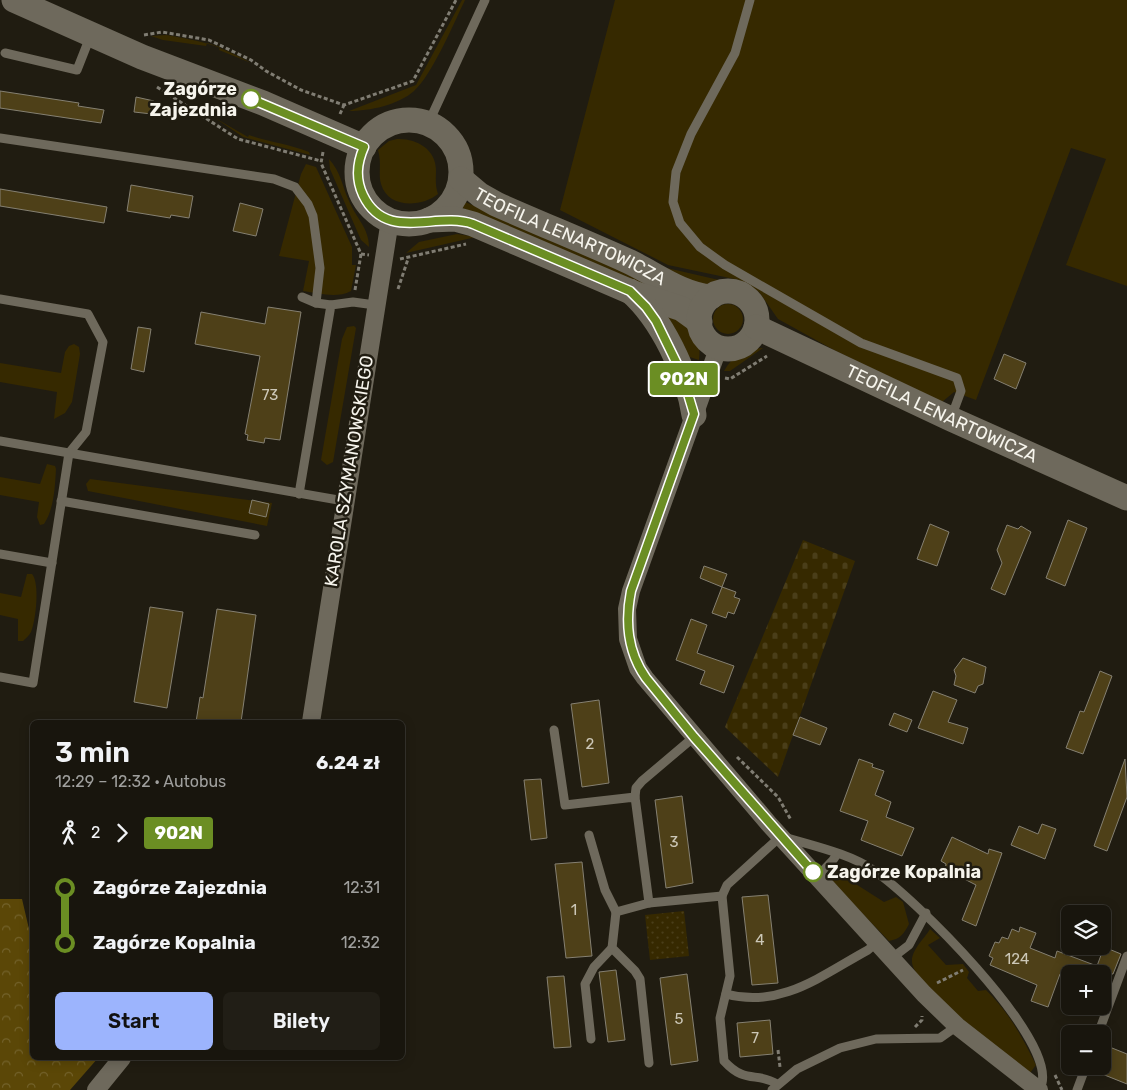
<!DOCTYPE html>
<html lang="pl">
<meta charset="utf-8">
<style>
:root{--surface:#18150d;--page:#211e16;--text:#f1f3f6;--muted:#9f9f9d;--line:#36342e;--accent:#9cb4fd}
body{margin:0;font-family:Rubik,sans-serif;background:var(--page);color:var(--text);height:100vh;display:flex;flex-direction:column;font-size:19px;white-space:nowrap}
*{box-sizing:border-box;margin:0}
p{font-size:16px;color:var(--muted)}
.icon{flex:none;width:28px;height:28px;fill:none;stroke:currentColor;stroke-width:2;stroke-linecap:round;stroke-linejoin:round}
.map{position:relative;flex:1;overflow:hidden}
.side{position:absolute;left:30px;top:720px;width:375px;height:340px;display:flex;flex-direction:column;background:var(--surface);border-radius:8px;box-shadow:0 2px 12px #0003,0 0 0 1px var(--line)}
.side>*{flex:none}
.badge{padding:0 10px;border-radius:4px;font-size:18px;line-height:32px}
.buttons{position:absolute;left:1061px;top:905px;display:grid;gap:10px}
.buttons a{display:grid;place-items:center;width:50px;height:50px;border-radius:8px;background:var(--surface);box-shadow:0 2px 12px #0003,0 0 0 1px var(--line);font-size:25px}
.map>.badge{position:absolute;translate:-50% -50%;box-shadow:0 0 0 2px #fff}
.legs{display:flex;align-items:center;gap:8px;height:55px;padding:0 25px;font-size:16px}
.legs p{margin-inline-start:auto}
.headline{display:flex;align-items:center;justify-content:space-between;height:85px;padding:0 25px}
h1{font-size:28px;font-weight:600;line-height:38px}
.cta{display:flex;gap:10px;margin-top:auto;padding:10px 25px}
.cta a{flex:1;height:58px;border-radius:8px;background:var(--accent);color:#111;font-size:20px;font-weight:600;line-height:58px;text-align:center}
.cta a+a{background:var(--page);color:var(--text)}
ul{padding:0 25px;list-style:none}
li{display:flex;align-items:center;gap:18px;height:55px;font-size:19px}
li i{display:grid;place-items:center;width:8px;height:100%;margin:0 6px;background:currentColor}
li i::after{content:'';width:12px;height:12px;margin:-6px;border:4px solid;border-radius:50%;background:var(--surface)}
li p{margin-inline-start:auto}
li:first-child i{background:linear-gradient(#0000 50%,currentColor 0)}
li:last-child i{background:linear-gradient(currentColor 50%,#0000 0)}
.map>svg:first-child{display:block}
</style>
<div class="map">
<svg width="1127" height="1090" viewBox="0 0 1127 1090">
<defs>
<pattern id="forest-crowns" width="20" height="18" patternUnits="userSpaceOnUse" patternTransform="scale(1.25)"><rect width="20" height="18" fill="#5b4707"/><path d="M2 6a3 3 0 1 1 6 0M12 15a3 3 0 1 1 6 0" fill="none" stroke="#73622b"/></pattern>
<pattern id="cemetery-stones" width="16" height="16" patternUnits="userSpaceOnUse" patternTransform="scale(1.25)"><rect width="16" height="16" fill="#362900"/><path d="M2 7V4a2 2 0 0 1 4 0v3zM10 15v-3a2 2 0 0 1 4 0v3z" fill="#4a3e19"/></pattern>
<pattern id="park-dots" width="8" height="8" patternUnits="userSpaceOnUse" patternTransform="scale(1.25)"><rect width="8" height="8" fill="#362900"/><path d="M2 2h.1M6 6h.1" fill="none" stroke="#4a3e19" stroke-width="1.8" stroke-linecap="round"/></pattern>
</defs>
<rect width="100%" height="100%" fill="#201c11"/>
<g fill="#362900">
<path d="M462 0H465C454 23 432 75 414 91 398 105 370 111 349 111L416 85Z"/>
<path d="M615 0H1127V286L1066 265 1106 159 1071 148 976 400 954 392 942 402 834 350 778 319 759 292 750 286 739 280 668 265 560 210Z"/>
<path d="M166 35C202 41 219 45 251 63L219 50 220 47 207 43 206 46 163 40 151 36Z"/>
<path d="M215 118 248 137 249 135C269 142 290 144 309 152L310 155 243 137Z"/>
<path d="M397 139C416 138 436 149 436 170 436 179 435 185 438 194 422 207 388 209 381 184 378 174 382 164 378 150L389 141Z"/>
<path d="M329 159C341 172 342 186 349 201 356 218 369 228 369 247L361 240 330 169Z"/>
<path d="M306 164 316 167 352 247V265H356L351 291C336 299 319 293 303 291L309 261 279 256 301 174Z"/>
<path d="M460 200 463 201 694 300 691 307 460 207 458 204Z"/>
<path d="M457 234 476 237 406 253 419 242Z"/>
<path d="M667 268 732 283 698 287Z"/>
<circle cx="728" cy="319" r="15"/>
<path d="M658 305C681 320 704 327 699 360L680 354Z"/>
<path d="M354 326 356 328 333 462 327 465 321 460 342 339 347 327Z"/>
<path d="M74 344 79 347 80 354 72 402 65 413 54 419 57 392 0 382V363L61 373 65 352 69 346Z"/>
<path d="M763 348 730 371H724C732 356 746 348 763 348Z"/>
<path d="M47 464 55 466 56 469C55 487 54 509 44 524L40 525 37 517 39 502 0 495V477L40 484Z"/>
<path d="M90 479 272 503 267 526 88 491 86 484Z"/>
<path d="M27 574H32C40 583 36 620 31 632 29 636 25 639 23 641H18V619L0 615V593L21 597Z"/>
<path d="M837 865 863 872 851 881 884 902 896 897 903 902 909 924C904 934 900 939 889 941L831 881 829 874Z"/>
<path d="M930 929 940 938 928 945 946 965 963 964 969 972 967 978 978 991 986 990C1009 1012 1022 1037 1036 1065L1030 1073C1008 1056 913 987 912 962 911 950 925 938 930 929Z"/>
</g>
<path fill="url(#forest-crowns)" d="M0 899H22L32 942V1058H98L70 1090H0Z"/>
<path fill="url(#cemetery-stones)" d="M803 540 855 561 778 777 725 727Z"/>
<path fill="url(#park-dots)" d="M684 911 689 956 650 960 645 915Z"/>
<g fill="#4e4018" stroke="#858072">
<path d="M0 91 79 103 78 106 104 110 101 123 0 108Z"/>
<path d="M136 97 154 101 152 114 134 112Z"/>
<path d="M131 185 193 196 189 218 171 215 170 218 127 211Z"/>
<path d="M0 189 107 207 104 223 0 206Z"/>
<path d="M240 203 263 209 256 236 233 231Z"/>
<path d="M268 307 301 312 280 440 265 438 264 443 247 440 248 435 245 434 260 356 195 344 201 312 265 324Z"/>
<path d="M138 327 151 329 144 372 131 369Z"/>
<path d="M1004 354 1026 363 1016 389 994 379Z"/>
<path d="M252 500 269 504 266 517 249 513Z"/>
<path d="M1068 520 1087 528 1065 586 1046 578Z"/>
<path d="M930 524 949 532 937 566 917 559Z"/>
<path d="M1007 525 1018 529 1021 526 1031 532 1005 595 991 589 1002 563 997 550Z"/>
<path d="M704 566 727 574 722 587 700 578Z"/>
<path d="M722 587 736 592 734 597 740 599 734 614 728 612 726 618 712 613Z"/>
<path d="M150 607 183 612 167 708 134 702Z"/>
<path d="M217 609 256 615 241 722H196L200 697 203 698Z"/>
<path d="M691 619 707 625 697 653 734 666 724 693 700 684 705 671 676 660Z"/>
<path d="M963 658 986 667 983 684 978 686 975 693 954 685 956 676 954 670Z"/>
<path d="M1100 671 1112 676 1083 754 1066 748 1080 711 1084 712Z"/>
<path d="M933 691 957 700 948 722 968 728 963 744 918 728Z"/>
<path d="M599 700 609 783 582 787 571 704Z"/>
<path d="M894 713 912 720 907 732 889 725Z"/>
<path d="M800 717 827 728 820 745 793 735Z"/>
<path d="M859 759 873 764 872 767 884 771 875 795 891 802 886 817 914 828 902 856 861 840 868 821 840 811Z"/>
<path d="M1125 759 1127 797 1107 851 1094 846Z"/>
<path d="M541 779 547 838 531 840 524 780Z"/>
<path d="M682 796 693 883 666 888 655 800Z"/>
<path d="M1042 824 1056 829 1045 859 1011 845 1019 826 1038 834Z"/>
<path d="M952 837 988 854 989 849 1002 853 976 926 962 920 976 885 945 869 946 864 941 861Z"/>
<path d="M582 862 592 956 566 958 555 864Z"/>
<path d="M768 895 778 983 752 985 742 897Z"/>
<path d="M1020 927 1036 933 1030 948 1055 958 1057 951 1097 966 1104 947 1121 954 1113 974H1060L1048 1007 1031 1001 1037 985 990 965 993 958 989 956 995 942 999 943 1002 937 1008 939 1012 929 1019 932Z"/>
<path d="M616 970 625 1040 608 1042 599 972Z"/>
<path d="M687 974 698 1061 671 1065 660 978Z"/>
<path d="M564 976 571 1047 554 1048 547 977Z"/>
<path d="M770 1020 773 1054 740 1057 737 1023Z"/>
<path d="M1102 1044 1127 1054V1084L1102 1074Z"/>
</g>
<g fill="none" stroke-linecap="round" stroke-linejoin="round">
<g stroke="#807d73" stroke-width="3" stroke-dasharray="4 2.5" stroke-linecap="butt">
<path d="M144 35 162 32 209 40 251 60 266 71 301 90 344 105 413 81 456 0"/>
<path d="M157 87 238 139 321 161"/>
<path d="M340 114 344 105"/>
<path d="M323 152 321 163 361 254 369 255"/>
<path d="M400 259 466 244"/>
<path d="M398 289 408 259"/>
<path d="M355 290 361 254"/>
<path d="M725 378 730 379 767 356"/>
<path d="M737 757 778 797 791 820"/>
<path d="M937 983 963 970"/>
<path d="M915 1027 922 1020V1016"/>
<path d="M778 1050 780 1067"/>
<path d="M1055 1075 1062 1090"/>
</g>
<g stroke="#6e695c" stroke-width="9">
<path d="M750 0 735 53 691 134 676 172 673 202 680 223 700 247 725 265 861 343 957 378 961 391 951 418"/>
<path d="M5 53 77 70 90 37"/>
<path d="M428 124 485 0"/>
<path d="M0 138 274 179 295 187 308 204 313 216 320 268 316 303"/>
<path d="M302 297 316 303 331 305"/>
<path d="M0 299 88 314 103 342 86 432 69 453 33 683 0 677"/>
<path d="M0 441 344 501"/>
<path d="M299 494 331 305 353 302 375 305"/>
<path d="M61 501 255 535"/>
<path d="M0 554 52 563"/>
<path d="M554 730 565 805 635 797 649 903"/>
<path d="M635 797 636 788 642 781 694 737"/>
<path d="M589 835 605 890 616 912"/>
<path d="M817 877 833 860 837 854"/>
<path d="M722 896 730 976 720 1018 724 1061C746 1085 756 1071 777 1084"/>
<path d="M892 958 909 945 926 913"/>
<path d="M726 994C781 1009 822 975 868 950L877 942"/>
<path d="M1098 1034 1127 956"/>
<path d="M591 1039 585 984 594 967 612 948"/>
<path d="M649 1063 640 979 635 971 612 948 616 912 649 903 722 896 727 885 781 836C809 845 849 853 873 870 913 896 1053 1035 1042 1083L1037 1088"/>
<path d="M772 1090 797 1069 840 1048 876 1039 940 1038 957 1026"/>
<path d="M1077 1090 1086 1066"/>
</g>
<g stroke="#6e695c" stroke-width="18">
<path d="M719 346 631 591 627 609 628 639 638 668 645 678 769 824 924 994 957 1026 1039 1090"/>
<path d="M311 722 390 220"/>
<path d="M96 1090 122 1058"/>
</g>
<g stroke="#6e695c" stroke-width="25">
<path d="M14 0 142 57 263 103 364 147"/>
<circle cx="409" cy="172" r="52"/>
<path id="s1" d="M461 179 480 195 496 204C541 224 586 242 630 262 657 275 681 294 711 297"/>
<path d="M429 220 455 219 473 224 631 292 682 309 700 322"/>
<path d="M630 291C661 318 688 374 694 415"/>
<circle cx="728" cy="320" r="29"/>
<path id="s2" d="M756 327 951 419 1127 498"/>
</g>
</g>
<g fill="none" stroke-linecap="round" stroke-linejoin="round">
<g stroke="#fff" stroke-width="11">
<path id="line-1" d="M251 99 364 147C357 163 355 178 363 195 386 243 435 211 473 224L630 291 646 307 656 321 682 374 694 414 631 591C625 622 627 651 646 678L694 737 813 872"/>
</g>
<use href="#line-1" stroke="#6b8e23" stroke-width="8"/>
</g>
<g fill="#fff" stroke="#6b8e23" stroke-width="2.5">
<circle cx="251" cy="99" r="9"/>
<circle cx="813" cy="872" r="9"/>
</g>
<g text-anchor="middle" dominant-baseline="central" stroke-width="5" stroke-linejoin="round" paint-order="stroke">
<g font-size="15" fill="#ccc7b7">
<text x="270" y="395">73</text>
<text x="590" y="744">2</text>
<text x="674" y="842">3</text>
<text x="574" y="910">1</text>
<text x="760" y="940">4</text>
<text x="1017" y="959">124</text>
<text x="679" y="1019">5</text>
<text x="755" y="1038">7</text>
</g>
<g font-size="18" font-weight="bold" fill="#f6f4ec" stroke="#201c11" text-anchor="end">
<text x="237" y="89">Zagórze<tspan x="237" dy="21">Zajezdnia</tspan></text>
<text x="827" y="872" text-anchor="start">Zagórze Kopalnia</text>
</g>
<g font-size="18" fill="#f6f4ec" stroke="#201c11">
<text stroke="none"><textPath href="#s1" startOffset="124">TEOFILA LENARTOWICZA</textPath></text>
<text stroke="none"><textPath href="#s2" startOffset="205">TEOFILA LENARTOWICZA</textPath></text>
<text transform="translate(349 471) rotate(-81)">KAROLA SZYMANOWSKIEGO</text>
</g>
</g>
</svg>
<div class="buttons">
<a><svg class="icon" aria-label="layers" viewBox="0 0 24 24"><path d="M12 4l9 5-9 5-9-5zM3 14l9 5 9-5"/></svg></a>
<a>+</a>
<a>−</a>
</div>
<b class="badge" style="left:684px;top:379px;background:#6b8e23;color:#fff">902N</b>
<section class="side">
<div class="headline"><div><h1>3 min</h1><p>12:29 – 12:32 · Autobus</p></div><b>6.24 zł</b></div>
<div class="legs"><svg class="icon" aria-label="walk" viewBox="0 0 24 24"><circle cx="13" cy="4" r="2"/><path d="M13 8l-2 6 4 7M11 14l-3 7M7 12l3-4h3l4 4"/></svg>2<svg class="icon" aria-label="forward" viewBox="0 0 24 24"><path d="M9 5l7 7-7 7"/></svg><b class="badge" style="background:#6b8e23;color:#fff">902N</b></div>
<ul>
<li><i style="color:#6b8e23"></i><b>Zagórze Zajezdnia</b><p>12:31</p></li>
<li><i style="color:#6b8e23"></i><b>Zagórze Kopalnia</b><p>12:32</p></li>
</ul>
<div class="cta"><a>Start</a><a>Bilety</a></div>
</section>
</div>
